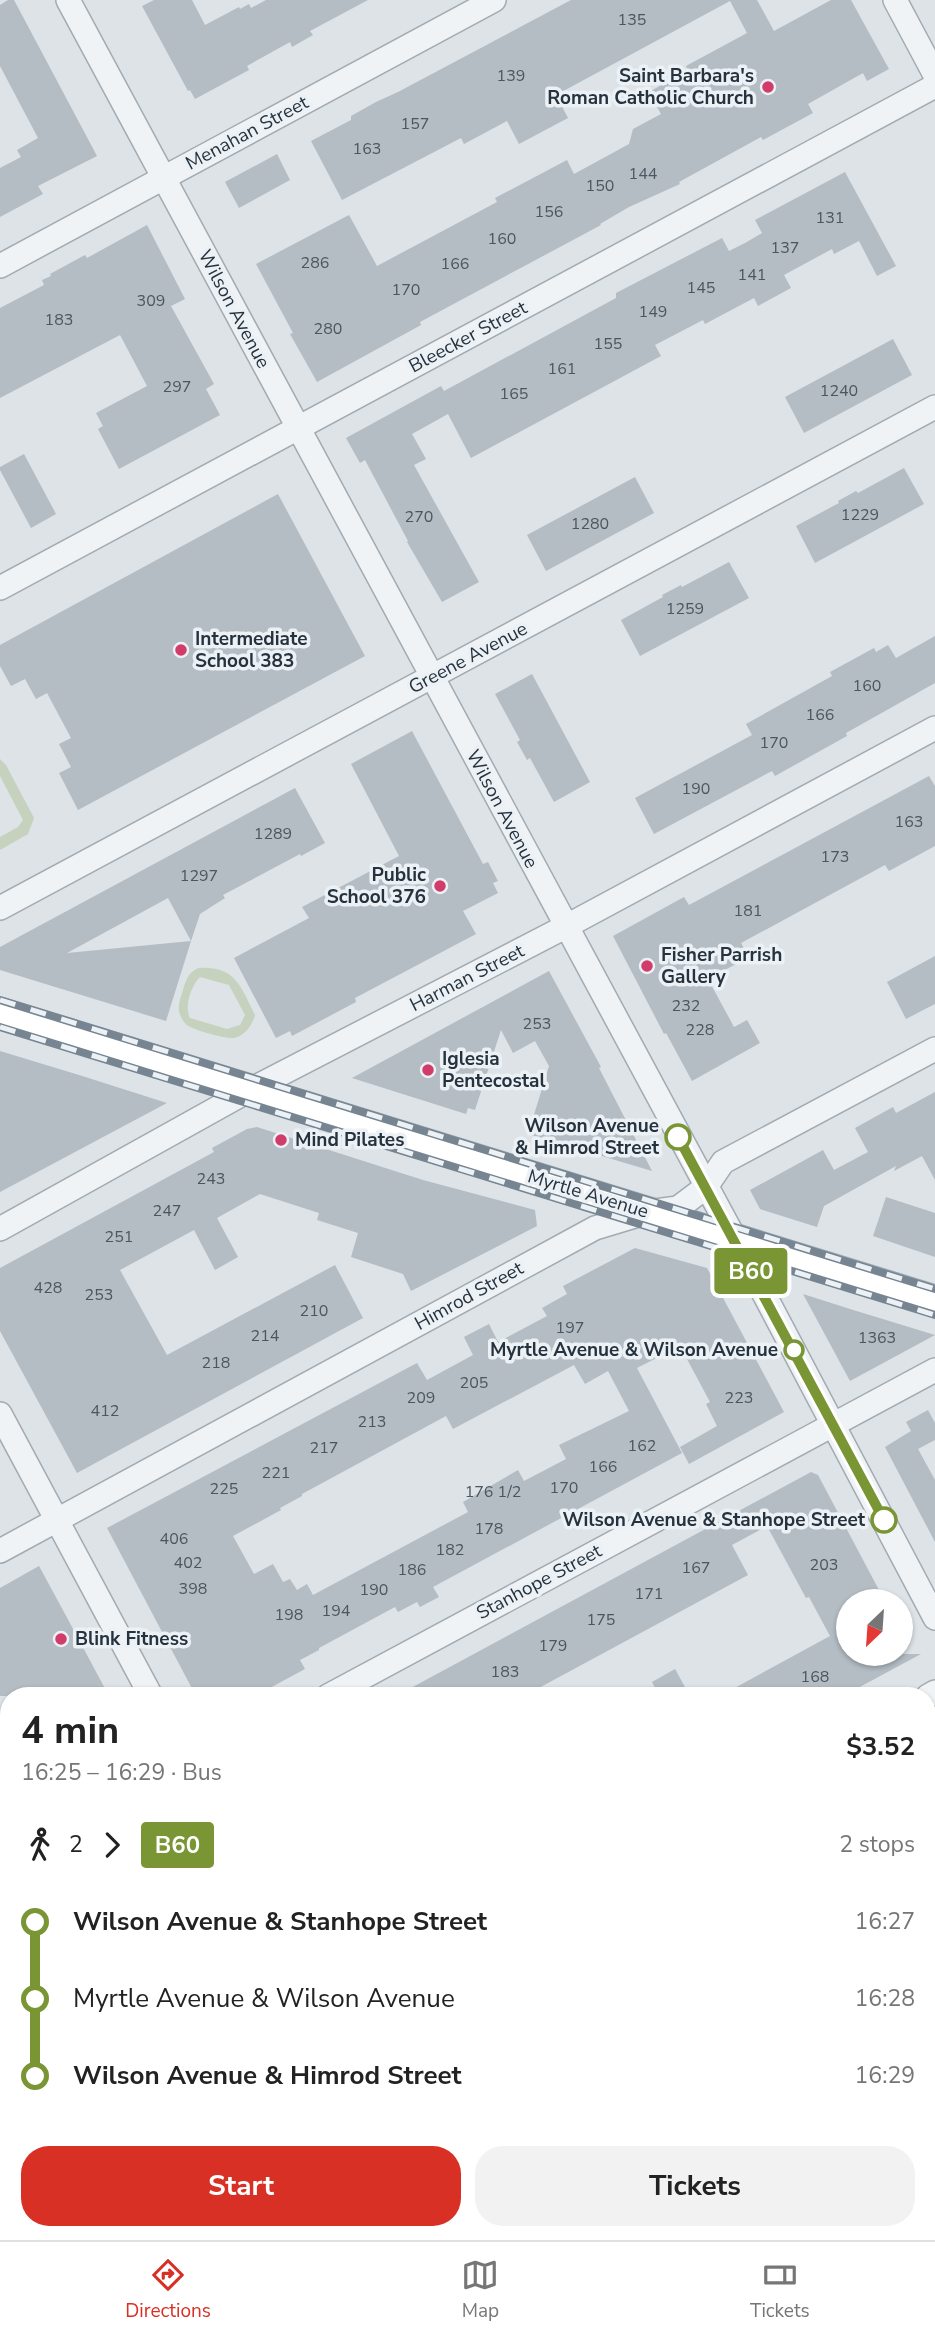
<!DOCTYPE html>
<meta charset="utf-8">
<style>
:root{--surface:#fff;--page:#f2f2f2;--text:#222;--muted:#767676;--line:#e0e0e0;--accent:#d93025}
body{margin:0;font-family:"Nunito Sans",sans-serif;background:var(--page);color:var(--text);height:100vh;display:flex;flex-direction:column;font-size:26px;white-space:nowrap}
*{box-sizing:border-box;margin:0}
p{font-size:23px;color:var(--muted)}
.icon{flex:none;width:38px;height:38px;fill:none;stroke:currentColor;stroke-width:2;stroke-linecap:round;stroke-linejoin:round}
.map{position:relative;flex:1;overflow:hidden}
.details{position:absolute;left:0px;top:1687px;width:936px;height:553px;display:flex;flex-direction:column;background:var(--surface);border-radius:28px 28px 0 0;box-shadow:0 2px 5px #0004}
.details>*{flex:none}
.badge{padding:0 14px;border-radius:5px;font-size:24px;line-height:46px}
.needle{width:46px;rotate:205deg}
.tools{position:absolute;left:836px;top:1589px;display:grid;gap:14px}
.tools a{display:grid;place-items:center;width:77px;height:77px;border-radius:50%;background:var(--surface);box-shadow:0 2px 5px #0004;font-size:35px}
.map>.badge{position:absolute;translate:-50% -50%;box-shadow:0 0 0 4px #fff}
.legs{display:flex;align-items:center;gap:10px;height:77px;padding:0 21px;font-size:23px}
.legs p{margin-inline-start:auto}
.headline{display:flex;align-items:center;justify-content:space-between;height:119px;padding:0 21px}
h1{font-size:38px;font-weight:700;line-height:52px}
.action{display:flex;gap:14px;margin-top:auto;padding:14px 21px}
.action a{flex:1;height:80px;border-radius:28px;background:var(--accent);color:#fff;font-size:28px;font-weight:700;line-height:80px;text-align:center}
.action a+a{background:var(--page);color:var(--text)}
ul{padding:0 21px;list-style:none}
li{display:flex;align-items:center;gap:24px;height:77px;font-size:26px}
li i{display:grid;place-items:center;width:10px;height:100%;margin:0 9px;background:currentColor}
li i::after{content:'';width:18px;height:18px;margin:-9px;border:5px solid;border-radius:50%;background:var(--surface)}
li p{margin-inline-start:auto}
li:first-child i{background:linear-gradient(#0000 50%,currentColor 0)}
li:last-child i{background:linear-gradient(currentColor 50%,#0000 0)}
.tabs{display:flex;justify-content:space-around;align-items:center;height:98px;border-top:2px solid var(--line);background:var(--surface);font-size:19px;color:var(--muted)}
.tabs a{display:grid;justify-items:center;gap:4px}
.tabs .active{color:var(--accent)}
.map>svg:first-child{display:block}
</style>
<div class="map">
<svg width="935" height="2240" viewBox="0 0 935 2240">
<rect width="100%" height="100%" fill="#dde3e7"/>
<g fill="#c6d1be" fill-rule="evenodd">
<path d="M0 759 6 765 34 818 28 834 0 850V837L18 827 23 820 0 776Z"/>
<path d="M198 968C236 966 240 986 255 1015 252 1025 245 1036 234 1038 226 1039 193 1030 187 1025 183 1022 180 1016 179 1011 178 1004 181 996 183 990 186 980 188 973 198 968ZM200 977 229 985 245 1015 240 1025 227 1029 190 1018C184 1006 191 986 200 977Z"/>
</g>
<g fill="#b4bdc4" fill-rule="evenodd">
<path d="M8 0H14L97 156 38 186 43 194 0 217V168L21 157 17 150 38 138 0 66V5Z"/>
<path d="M154 0H192L205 25 239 7 240 9 249 4 251 8 266 0H368L310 31 313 35 292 47 290 42 247 66 249 70 195 99 190 90 188 91 142 6Z"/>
<path d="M571 0H757L774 31 831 0H851L889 69 867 81 863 73 808 104 813 113 763 140 761 137 679 182 680 184 629 207 600 224 601 225 420 322 421 325 317 382 290 334 293 333 256 264 349 215 377 266 497 202 495 198 567 160 574 174 629 144 633 129 661 114 649 92 688 70 686 66 747 33 730 1 556 95 568 118 519 144 507 121 464 144 461 138 342 200 311 141 351 120V116L376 102 398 92Z"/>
<path d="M277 154 290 180 239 208 225 182Z"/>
<path d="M845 172 896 266 877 276 859 241 834 254 832 249 784 275 791 288 758 306 754 298 705 324 703 320 655 345 661 356 471 458 448 414 412 434 426 459 414 465 479 582 442 602 407 542 408 541 365 460 360 463 346 438 441 386 444 391 616 298V293L722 238 729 251 745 243 762 233 755 220Z"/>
<path d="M147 225 185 299 171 306 214 384 206 389 220 415 119 469 98 429 103 426 96 413 147 386 120 335 0 398V308L44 285 42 280 51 276 50 274 85 255 87 258Z"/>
<path d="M893 339 912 375 804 433 785 397Z"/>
<path d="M24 454 56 514 31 528 0 470V467Z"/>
<path d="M904 468 924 504 815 563 796 526 839 503 838 501 856 491 858 493Z"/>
<path d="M635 477 654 513 546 571 527 535Z"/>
<path d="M278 494 365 656 78 810 59 773 71 767 59 744 71 738 47 693 36 699 25 679 11 686 0 666V645Z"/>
<path d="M729 562 749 598 640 656 621 620 663 597 662 595 681 585 682 587Z"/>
<path d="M935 636V683L846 733 847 736 775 776 772 771 654 834 635 798 752 735 746 724 832 676 830 672 874 648 876 652 888 645 896 658Z"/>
<path d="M532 674 590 782 554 802 530 758 527 760 517 742 520 740 495 694Z"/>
<path d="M412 731 483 864 488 862 498 881 493 883 498 893 463 911 476 934 355 998 356 1002 292 1036 290 1031 276 1038 234 958 309 918 302 907 399 856 351 764Z"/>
<path d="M929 776 935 786V846L889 871 885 865 741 943 749 957 708 979 734 1027 747 1020 760 1043 692 1081 666 1033 664 1034 613 936 684 897 689 905Z"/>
<path d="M295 788 325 843 301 856 300 854 223 895 225 898 200 914 191 941 168 898 67 953 191 941 166 1021 0 970V947Z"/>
<path d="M935 956V1004L906 1019 887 982Z"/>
<path d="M549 971 601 1067 599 1068 652 1171 528 1134 549 1066 535 1041 513 1053 501 1030 475 1110 468 1108 466 1114 352 1078Z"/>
<path d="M0 1051 79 1075 167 1103 0 1192Z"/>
<path d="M935 1092V1180L922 1156 894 1171 896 1166 824 1206 817 1227 760 1209 750 1190 823 1150 834 1170 868 1152 855 1128 893 1107 896 1113Z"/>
<path d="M257 1127 423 1180 535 1210 537 1226 411 1291 403 1274 351 1257 358 1233 317 1220 319 1213 260 1194 217 1218 238 1257 215 1270 194 1230 120 1270 167 1355 335 1265 363 1318 77 1473 0 1331V1268L214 1152 212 1148 247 1129Z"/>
<path d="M886 1197 935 1213V1257L873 1236Z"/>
<path d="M635 1248 707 1268 784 1412 689 1464 680 1447 717 1426 706 1404 710 1402 680 1346 637 1368 682 1453 433 1587 439 1597 420 1607 417 1602 398 1612 395 1607 319 1648V1650L300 1660 305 1669 255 1696H196L107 1528 417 1363 427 1380 473 1355 464 1337 489 1324 498 1342 547 1316 542 1308 567 1294 563 1286ZM574 1365 585 1384 608 1371 629 1411 559 1445 566 1459 524 1481 518 1470 463 1502 468 1512 313 1595 307 1584 297 1590 290 1579 283 1582 273 1564 254 1574 233 1536 281 1510 280 1508 302 1496V1494L446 1416 453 1429Z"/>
<path d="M803 1294 850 1309 935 1335 850 1381Z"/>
<path d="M928 1410 935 1423V1440L918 1449 935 1480V1542L885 1447 911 1431 906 1422Z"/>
<path d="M811 1472 818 1475 879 1590 859 1601H849V1654H921L843 1696H720L830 1636 809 1597 806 1598 767 1526 732 1545 748 1575 524 1696H396Z"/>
<path d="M39 1566 65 1614 109 1696H0V1588Z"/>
<path d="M675 1669 690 1696H659L652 1682Z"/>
</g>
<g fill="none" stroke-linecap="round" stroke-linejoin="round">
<g stroke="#a2abb1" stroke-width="26">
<g id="minor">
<path d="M68 0 735 1239 935 1618"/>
<path d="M895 0 935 75"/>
<path d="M0 266 494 0"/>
<path d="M0 588 935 86"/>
<path d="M0 908 935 407"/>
<path d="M0 1229 248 1091 565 927 935 728"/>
<path d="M0 1414 151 1696"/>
<path d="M0 1551 595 1228 648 1212 678 1208 706 1187 723 1162 935 1049"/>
<path d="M328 1696 935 1370"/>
<path d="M928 1696 935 1692"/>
<path d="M0 1872 9 1867"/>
<path d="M928 2016 935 2012"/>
<path d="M0 2192 9 2188"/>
<path d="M439 2231 444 2240"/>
<path d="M509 2240 526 2231"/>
</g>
</g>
<g stroke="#9ca9b3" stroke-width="33">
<path id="major" d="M0 1013 935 1301"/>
</g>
<use href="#minor" stroke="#f0f3f6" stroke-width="23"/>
<use href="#major" stroke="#fff" stroke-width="30"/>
<g stroke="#768591" stroke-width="8">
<g id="rail">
<path d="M0 1000 935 1289"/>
<path d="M0 1027 935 1315"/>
</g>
</g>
<use href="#rail" stroke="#ecf1f5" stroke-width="5" stroke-dasharray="16" stroke-linecap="butt"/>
</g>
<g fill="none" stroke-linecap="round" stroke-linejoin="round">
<g stroke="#fff" stroke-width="16">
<path id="line-1" d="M678 1137 884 1520"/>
</g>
<use href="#line-1" stroke="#799534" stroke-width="10"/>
</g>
<g fill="#d23c6b" stroke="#ecf1f5" stroke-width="2.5">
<circle cx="768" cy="87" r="7"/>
<circle cx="181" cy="650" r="7"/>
<circle cx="440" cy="886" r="7"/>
<circle cx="647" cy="966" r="7"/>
<circle cx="428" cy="1070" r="7"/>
<circle cx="281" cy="1140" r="7"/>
<circle cx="61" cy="1639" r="7"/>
</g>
<g fill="#fff" stroke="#799534" stroke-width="3.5">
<circle cx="678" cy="1137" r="12"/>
<circle cx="794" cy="1350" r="9"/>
<circle cx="884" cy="1520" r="12"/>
</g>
<g text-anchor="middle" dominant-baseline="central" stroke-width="7" stroke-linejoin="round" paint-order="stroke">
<g font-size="16" fill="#4a5660">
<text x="632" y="20">135</text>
<text x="511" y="76">139</text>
<text x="415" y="124">157</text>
<text x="367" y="149">163</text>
<text x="643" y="174">144</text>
<text x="600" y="186">150</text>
<text x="549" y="212">156</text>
<text x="830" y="218">131</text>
<text x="502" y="239">160</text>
<text x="785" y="248">137</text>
<text x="315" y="263">286</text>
<text x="455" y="264">166</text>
<text x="752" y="275">141</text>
<text x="701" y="288">145</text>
<text x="406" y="290">170</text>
<text x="151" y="301">309</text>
<text x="653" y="312">149</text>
<text x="59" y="320">183</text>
<text x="328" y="329">280</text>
<text x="608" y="344">155</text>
<text x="562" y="369">161</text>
<text x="177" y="387">297</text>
<text x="839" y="391">1240</text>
<text x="514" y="394">165</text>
<text x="860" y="515">1229</text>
<text x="419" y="517">270</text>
<text x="590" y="524">1280</text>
<text x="685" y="609">1259</text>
<text x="867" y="686">160</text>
<text x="820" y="715">166</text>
<text x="774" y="743">170</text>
<text x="696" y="789">190</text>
<text x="909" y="822">163</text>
<text x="273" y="834">1289</text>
<text x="835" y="857">173</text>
<text x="199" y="876">1297</text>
<text x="748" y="911">181</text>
<text x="686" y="1006">232</text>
<text x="537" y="1024">253</text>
<text x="700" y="1030">228</text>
<text x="211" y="1179">243</text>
<text x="167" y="1211">247</text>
<text x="119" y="1237">251</text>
<text x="48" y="1288">428</text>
<text x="99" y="1295">253</text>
<text x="314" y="1311">210</text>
<text x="570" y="1328">197</text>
<text x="265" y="1336">214</text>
<text x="877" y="1338">1363</text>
<text x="216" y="1363">218</text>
<text x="474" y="1383">205</text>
<text x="421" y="1398">209</text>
<text x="739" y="1398">223</text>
<text x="105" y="1411">412</text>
<text x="372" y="1422">213</text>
<text x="642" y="1446">162</text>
<text x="324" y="1448">217</text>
<text x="603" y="1467">166</text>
<text x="276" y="1473">221</text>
<text x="564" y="1488">170</text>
<text x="224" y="1489">225</text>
<text x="493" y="1492">176 1/2</text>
<text x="489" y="1529">178</text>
<text x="174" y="1539">406</text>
<text x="450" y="1550">182</text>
<text x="188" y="1563">402</text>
<text x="824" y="1565">203</text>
<text x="696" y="1568">167</text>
<text x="412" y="1570">186</text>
<text x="193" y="1589">398</text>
<text x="374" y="1590">190</text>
<text x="649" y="1594">171</text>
<text x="336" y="1611">194</text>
<text x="289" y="1615">198</text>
<text x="601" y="1620">175</text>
<text x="553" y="1646">179</text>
<text x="505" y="1672">183</text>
<text x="815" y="1677">168</text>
</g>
<g font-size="19" font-weight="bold" fill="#26333e" stroke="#ecf1f5" text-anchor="start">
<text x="754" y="76" text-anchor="end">Saint Barbara's<tspan x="754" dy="22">Roman Catholic Church</tspan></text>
<text x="195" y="639">Intermediate<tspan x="195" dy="22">School 383</tspan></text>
<text x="426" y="875" text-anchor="end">Public<tspan x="426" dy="22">School 376</tspan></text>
<text x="661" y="955">Fisher Parrish<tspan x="661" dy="22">Gallery</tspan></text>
<text x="442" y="1059">Iglesia<tspan x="442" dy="22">Pentecostal</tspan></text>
<text x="295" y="1140">Mind Pilates</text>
<text x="75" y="1639">Blink Fitness</text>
</g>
<g font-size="19" fill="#26333e" stroke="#ecf1f5">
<text transform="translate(247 133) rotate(-28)">Menahan Street</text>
<text transform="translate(234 309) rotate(62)">Wilson Avenue</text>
<text transform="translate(468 337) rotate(-28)">Bleecker Street</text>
<text transform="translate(468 658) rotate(-28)">Greene Avenue</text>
<text transform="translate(502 809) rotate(62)">Wilson Avenue</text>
<text transform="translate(467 978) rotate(-27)">Harman Street</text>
<text transform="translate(588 1194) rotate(17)">Myrtle Avenue</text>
<text transform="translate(469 1296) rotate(-29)">Himrod Street</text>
<text transform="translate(539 1582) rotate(-28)">Stanhope Street</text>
</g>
<g font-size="19" font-weight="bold" fill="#26333e" stroke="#ecf1f5" text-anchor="end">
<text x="659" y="1126">Wilson Avenue<tspan x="659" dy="22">&amp; Himrod Street</tspan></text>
<text x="778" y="1350">Myrtle Avenue &amp; Wilson Avenue</text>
<text x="865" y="1520">Wilson Avenue &amp; Stanhope Street</text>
</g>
</g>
</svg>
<div class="tools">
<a><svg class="needle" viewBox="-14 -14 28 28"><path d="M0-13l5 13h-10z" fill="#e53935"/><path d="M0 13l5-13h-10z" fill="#767676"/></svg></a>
</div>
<b class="badge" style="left:751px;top:1271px;background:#799534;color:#fff">B60</b>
<section class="details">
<div class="headline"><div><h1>4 min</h1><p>16:25 – 16:29 · Bus</p></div><b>$3.52</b></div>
<div class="legs"><svg class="icon" aria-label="walk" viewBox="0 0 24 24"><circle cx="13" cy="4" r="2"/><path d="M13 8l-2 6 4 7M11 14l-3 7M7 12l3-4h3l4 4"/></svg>2<svg class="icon" aria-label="forward" viewBox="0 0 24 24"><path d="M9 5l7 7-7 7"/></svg><b class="badge" style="background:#799534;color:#fff">B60</b><p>2 stops</p></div>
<ul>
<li><i style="color:#799534"></i><b>Wilson Avenue &amp; Stanhope Street</b><p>16:27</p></li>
<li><i style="color:#799534"></i><span>Myrtle Avenue &amp; Wilson Avenue</span><p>16:28</p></li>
<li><i style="color:#799534"></i><b>Wilson Avenue &amp; Himrod Street</b><p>16:29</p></li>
</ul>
<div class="action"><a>Start</a><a>Tickets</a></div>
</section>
</div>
<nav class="tabs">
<a class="active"><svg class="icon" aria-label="directions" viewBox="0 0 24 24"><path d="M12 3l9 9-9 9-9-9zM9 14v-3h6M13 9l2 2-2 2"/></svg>Directions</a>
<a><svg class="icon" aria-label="map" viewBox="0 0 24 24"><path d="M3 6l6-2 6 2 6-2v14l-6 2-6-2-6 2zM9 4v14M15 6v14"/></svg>Map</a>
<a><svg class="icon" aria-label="tickets" viewBox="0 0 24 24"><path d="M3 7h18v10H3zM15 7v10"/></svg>Tickets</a>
</nav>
